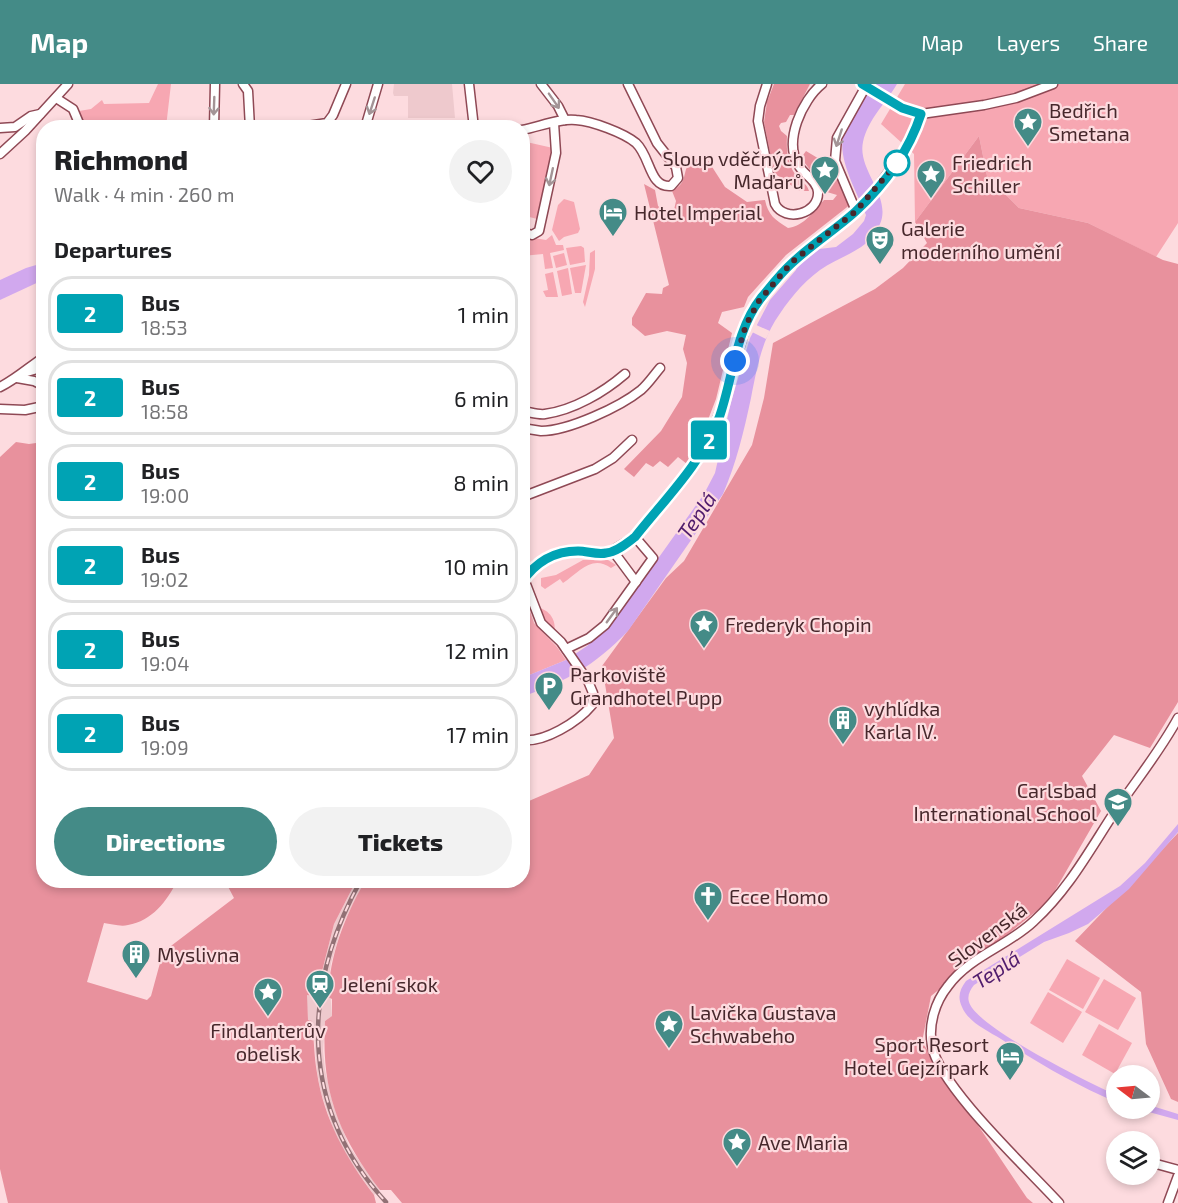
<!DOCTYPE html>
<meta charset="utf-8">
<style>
:root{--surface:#fff;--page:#f2f2f2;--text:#202124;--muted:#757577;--line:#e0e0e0;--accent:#448b87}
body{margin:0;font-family:"Exo 2",sans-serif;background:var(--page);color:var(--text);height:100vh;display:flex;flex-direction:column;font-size:22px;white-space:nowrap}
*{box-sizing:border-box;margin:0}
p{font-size:20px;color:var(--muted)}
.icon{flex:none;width:33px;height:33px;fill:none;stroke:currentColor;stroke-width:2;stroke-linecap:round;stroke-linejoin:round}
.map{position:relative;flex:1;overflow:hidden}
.details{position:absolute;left:36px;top:36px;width:494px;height:768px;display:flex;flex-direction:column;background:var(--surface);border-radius:24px;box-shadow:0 3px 9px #0003}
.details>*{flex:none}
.badge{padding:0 12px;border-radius:4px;font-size:21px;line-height:39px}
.needle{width:39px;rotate:286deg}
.buttons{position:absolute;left:1106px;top:981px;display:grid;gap:12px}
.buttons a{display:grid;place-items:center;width:54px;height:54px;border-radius:50%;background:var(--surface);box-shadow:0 3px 9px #0003;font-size:30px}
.you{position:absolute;width:30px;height:30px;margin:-15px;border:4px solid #fff;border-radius:50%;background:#1a73e8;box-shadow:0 0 0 9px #1a73e833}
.map>.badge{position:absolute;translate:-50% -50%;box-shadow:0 0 0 3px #fff}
h2{padding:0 18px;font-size:22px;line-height:54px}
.round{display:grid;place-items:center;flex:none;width:63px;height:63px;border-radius:32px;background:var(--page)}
.headline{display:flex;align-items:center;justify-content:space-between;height:102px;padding:0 18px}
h1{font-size:28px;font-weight:800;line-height:45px}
.primary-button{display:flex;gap:12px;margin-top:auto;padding:12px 18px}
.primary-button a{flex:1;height:69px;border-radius:36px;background:var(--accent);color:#fff;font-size:24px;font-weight:800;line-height:69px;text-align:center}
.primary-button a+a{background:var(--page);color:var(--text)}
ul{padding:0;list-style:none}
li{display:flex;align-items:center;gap:18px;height:75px;margin:0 12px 9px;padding:0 6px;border:3px solid var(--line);border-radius:24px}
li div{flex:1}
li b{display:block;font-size:22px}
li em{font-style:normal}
li .badge{min-width:66px;font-weight:700;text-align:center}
header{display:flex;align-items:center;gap:36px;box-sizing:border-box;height:84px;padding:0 30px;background:var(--accent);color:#fff}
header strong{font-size:28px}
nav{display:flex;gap:33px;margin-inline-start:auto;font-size:21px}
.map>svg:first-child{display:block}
</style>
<header>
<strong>Map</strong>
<nav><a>Map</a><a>Layers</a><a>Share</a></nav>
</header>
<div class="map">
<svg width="1178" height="1119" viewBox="0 0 1178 1119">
<rect width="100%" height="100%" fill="#fddbdf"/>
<g fill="#eec9cd">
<path d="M394 0H452L455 34H408V12H394L393 9Z"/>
<path d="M356 797H365L342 842 331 879 329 894 332 932 325 937 323 967 325 986 333 1020 349 1062 380 1106 374 1111 342 1066 336 1053 321 1009 317 988 314 950 308 936 307 923V911H315L317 907 334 840Z"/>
</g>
<g fill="#f7a7b2">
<path d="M158 0H171L166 43H83L78 30 79 27 91 25 102 16 104 20 149 19Z"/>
<path d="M905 0H1178V139L1156 173 1088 139 1019 124 987 92 979 52 915 138 914 70 881 40Z"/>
<path d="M522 57 553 64 537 135 522 131Z"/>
<path d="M564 115 574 118 580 145 578 149 564 153 559 157 552 146 558 121Z"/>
<path d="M552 151 556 161H563L564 166 550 169 553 184 545 185 543 170 522 172V152L546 156Z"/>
<path d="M581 162 584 164 585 178 570 181 566 164Z"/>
<path d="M595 166V185L585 223 583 218 589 191 590 169Z"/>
<path d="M564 169 567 181 556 184 553 172Z"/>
<path d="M586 181 581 209H575L570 184Z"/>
<path d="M568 184 572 210 562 212 557 187Z"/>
<path d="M553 188 558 213H546L543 207 548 206 545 190Z"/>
<path d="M583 476H608L616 481 611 484C592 470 579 488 563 499L560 495 545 505 541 502V494L556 491Z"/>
<path d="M522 511 525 512 534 539 557 563 566 576 522 594Z"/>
<path d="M538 524C549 525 557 537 554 548L546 539Z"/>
<path d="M1067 875 1100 894 1083 925 1049 906Z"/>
<path d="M1104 895 1136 914 1118 946 1085 928Z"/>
<path d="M1048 908 1082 928 1063 959 1030 939Z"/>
<path d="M1099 940 1132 959 1115 990 1082 971Z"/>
</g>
<g fill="#e8919d">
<path d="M774 0H810L794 31H790L786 38 781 39 779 42 781 47 787 52C786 67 788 84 799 95 804 100 807 100 809 107H799L774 89 764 38 767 18Z"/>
<path d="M979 52 987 92 1019 124 1088 139 1163 176 1178 180V618L1150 664 1114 651 1082 692 1101 727 1049 817 931 912 922 958 1027 1114 1033 1119H402L391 1106H380C338 1050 321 1007 325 937L332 932V915L328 913C330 870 344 834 365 797L522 796V720L589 691 614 654 602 582 666 494 684 477 752 361 764 314 773 259 875 205 903 184 927 159 915 138Z"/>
<path d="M806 67 826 79H834L851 120 786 171 748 213 744 223 722 228 718 239 732 249 716 315 701 354 687 380 678 373 668 383 660 377 653 383 646 379 634 393 624 385 661 347 682 313 687 279 683 265 686 251 667 247 645 252 632 241V234L646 209 662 210 663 204 669 201 644 100 655 106 658 122 665 127 674 126 676 117 672 107C690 97 680 89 692 75H707L725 103 747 118 765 116C768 131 775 136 788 144 804 142 813 128 824 116H833L837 111 827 108 801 74Z"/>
<path d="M16 358 29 360 43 358 44 796 177 797C167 817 152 837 128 841 121 843 111 840 104 839L87 898 147 916 151 912 163 868 234 814 225 797H356L334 840 317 907 315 912 307 911 308 936 312 937C314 954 314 972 317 989 324 1035 346 1074 374 1111L376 1119H8L0 1085V373Z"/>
<path d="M1178 749V1018L1171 1015 1146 960 1141 908 1075 857Z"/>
</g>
<g fill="#d1a8ee">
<path d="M872 0H897C886 19 868 35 863 58 857 86 892 112 880 140 869 167 841 171 820 186 802 199 787 218 775 237 761 260 756 288 751 314 744 347 736 380 723 410L628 547C593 583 568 596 522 613V594L566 576 587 562 615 535 704 410 715 389 731 318 750 254 770 216 796 186 797 182 819 165 836 163 853 150 864 137 866 131C858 111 838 76 843 54 848 35 862 17 872 0Z"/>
<path d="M43 179V196L0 216V196L26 184Z"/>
<path d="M1178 740V748L1129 805 1088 840 1069 849 1044 858 974 901C970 906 967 912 969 918 976 943 1089 999 1116 1011V1018C1075 1001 1038 979 1001 955 988 947 968 938 962 923 957 913 960 905 966 897L1120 802 1145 779Z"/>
<path d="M1149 1021 1178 1030V1036L1138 1025 1149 1024Z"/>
</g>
<path fill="#fddbdf" d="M754 240 770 247 766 255 750 247Z"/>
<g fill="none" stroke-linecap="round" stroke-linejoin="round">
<g stroke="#8f4955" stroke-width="11">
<g id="minor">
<path d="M243 0 248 7 250 44"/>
<path d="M469 0 474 44"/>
<path d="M541 0 558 22 565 36"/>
<path d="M767 0 760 22 758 37 775 120C785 139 819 130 818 108 817 96 804 91 799 82 783 58 802 16 822 0"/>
<path d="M862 0 902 24 921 30 984 21 1016 14 1053 0"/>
<path d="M56 14 73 25 81 44"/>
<path d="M0 44 15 43 31 32 40 30"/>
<path d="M214 44 215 0"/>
<path d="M295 44 327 39 333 31 346 0"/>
<path d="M365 44 378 0"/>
<path d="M522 46C539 43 559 34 576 36 592 37 624 49 636 59 651 73 649 104 671 102L678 94 676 83 657 59 628 0"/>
<path d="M0 70 25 47 68 0"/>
<path d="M856 127 835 77 837 54 866 2"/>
<path d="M522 148 532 151 539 147 556 69 554 39"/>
<path d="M27 288 44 283"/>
<path d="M17 294 34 297 44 302"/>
<path d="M0 303C16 295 29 283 44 273"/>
<path d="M0 325 25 326 44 322"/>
<path d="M522 327C530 328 538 331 545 330 574 326 604 308 625 290"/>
<path d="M522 344C528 345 535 346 541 347 568 347 620 323 641 306 648 300 654 291 660 284"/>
<path d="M522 413 595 385 613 374 632 356"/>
<path d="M613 467 636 498"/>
<path d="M522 498 536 481 547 474 568 468 608 469 635 453 696 378 708 359 724 317 746 241 759 217 793 178 856 127 877 104 910 59 921 30"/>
<path d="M566 565 589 554 605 541 653 474 635 453"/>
<path d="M522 656C544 659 578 638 592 621L593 609 588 597 561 558 541 539 524 495"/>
<path d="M1149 1078 1178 1086"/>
<path d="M1059 1119C1029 1086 939 1002 932 962 928 941 935 918 948 902 970 872 1008 862 1034 837 1067 807 1088 769 1112 732 1134 699 1159 669 1178 634"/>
<path d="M1168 1119 1178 1092"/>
</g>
</g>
<use href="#minor" stroke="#fff" stroke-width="8"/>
<g stroke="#927175" stroke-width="4.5">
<path id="rail" d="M361 796C301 904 299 1024 386 1118"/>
</g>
<use href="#rail" stroke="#fddbdf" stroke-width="2" stroke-dasharray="7" stroke-linecap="butt"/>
</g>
<defs><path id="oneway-shaft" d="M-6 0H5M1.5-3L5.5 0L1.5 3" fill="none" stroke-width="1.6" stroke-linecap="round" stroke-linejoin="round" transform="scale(1.5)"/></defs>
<g stroke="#a39496">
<use href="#oneway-shaft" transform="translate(554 17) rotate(55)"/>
<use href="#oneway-shaft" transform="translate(214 22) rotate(92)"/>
<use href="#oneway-shaft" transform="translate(372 22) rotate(108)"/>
<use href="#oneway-shaft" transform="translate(839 54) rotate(108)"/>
<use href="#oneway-shaft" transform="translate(551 93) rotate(102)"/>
<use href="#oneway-shaft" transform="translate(612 531) rotate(-54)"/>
</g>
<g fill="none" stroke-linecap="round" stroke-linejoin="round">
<g stroke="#fff" stroke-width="14">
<path id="line" d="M522 498C535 479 554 467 578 467 587 467 597 471 606 469 617 468 627 459 635 453 665 415 701 380 719 334 733 295 735 247 761 214 771 202 780 190 791 180 811 161 835 146 855 128 884 101 909 67 921 30L902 24 862 0"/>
</g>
<use href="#line" stroke="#00a3b4" stroke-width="9"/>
<path stroke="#47282c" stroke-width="6" stroke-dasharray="0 10.8" d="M735 277 746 241 759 217 792 178 856 127 897 79"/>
</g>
<defs>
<g id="sight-pin" transform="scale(1.5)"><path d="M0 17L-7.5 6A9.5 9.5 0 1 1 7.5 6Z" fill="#448b87" stroke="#fddbdf"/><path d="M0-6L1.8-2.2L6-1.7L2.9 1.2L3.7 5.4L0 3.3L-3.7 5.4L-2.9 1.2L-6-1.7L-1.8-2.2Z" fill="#fff"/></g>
<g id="hotel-pin" transform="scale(1.5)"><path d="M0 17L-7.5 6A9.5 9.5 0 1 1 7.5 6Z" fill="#448b87" stroke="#fddbdf"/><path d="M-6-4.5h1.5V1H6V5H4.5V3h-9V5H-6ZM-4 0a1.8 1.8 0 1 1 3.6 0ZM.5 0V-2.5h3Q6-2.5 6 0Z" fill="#fff"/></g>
<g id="theatre-pin" transform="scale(1.5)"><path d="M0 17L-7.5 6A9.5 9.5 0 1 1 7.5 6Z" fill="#448b87" stroke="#fddbdf"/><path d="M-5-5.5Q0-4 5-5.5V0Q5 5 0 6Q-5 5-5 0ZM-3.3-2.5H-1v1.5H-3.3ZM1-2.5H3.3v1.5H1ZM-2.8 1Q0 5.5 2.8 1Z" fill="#fff"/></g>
<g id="parking-pin" transform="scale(1.5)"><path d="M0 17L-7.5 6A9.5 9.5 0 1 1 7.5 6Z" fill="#448b87" stroke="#fddbdf"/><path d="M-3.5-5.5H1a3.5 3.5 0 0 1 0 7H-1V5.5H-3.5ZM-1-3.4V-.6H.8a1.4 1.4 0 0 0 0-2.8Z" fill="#fff"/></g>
<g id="building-pin" transform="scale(1.5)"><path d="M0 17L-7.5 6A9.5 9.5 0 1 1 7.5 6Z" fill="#448b87" stroke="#fddbdf"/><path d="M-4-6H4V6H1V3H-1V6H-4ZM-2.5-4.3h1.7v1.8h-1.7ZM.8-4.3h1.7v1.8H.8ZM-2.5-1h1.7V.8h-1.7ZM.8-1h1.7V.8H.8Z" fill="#fff"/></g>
<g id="school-pin" transform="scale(1.5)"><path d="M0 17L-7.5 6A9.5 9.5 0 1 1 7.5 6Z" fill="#448b87" stroke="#fddbdf"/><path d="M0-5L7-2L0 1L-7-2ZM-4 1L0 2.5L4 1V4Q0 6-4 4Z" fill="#fff"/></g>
<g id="church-pin" transform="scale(1.5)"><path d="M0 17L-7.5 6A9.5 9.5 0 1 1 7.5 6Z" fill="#448b87" stroke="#fddbdf"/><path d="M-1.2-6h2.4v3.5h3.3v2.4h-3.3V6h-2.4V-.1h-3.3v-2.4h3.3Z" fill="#fff"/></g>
<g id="station-pin" transform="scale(1.5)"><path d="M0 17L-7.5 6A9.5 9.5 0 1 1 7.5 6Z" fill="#448b87" stroke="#fddbdf"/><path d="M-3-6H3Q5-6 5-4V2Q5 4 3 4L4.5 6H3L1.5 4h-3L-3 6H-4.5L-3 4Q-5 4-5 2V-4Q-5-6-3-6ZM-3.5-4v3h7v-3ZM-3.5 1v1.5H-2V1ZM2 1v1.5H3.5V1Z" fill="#fff"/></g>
</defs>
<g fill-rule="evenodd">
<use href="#sight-pin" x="1028" y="38"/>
<use href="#sight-pin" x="825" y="86"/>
<use href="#sight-pin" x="931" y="90"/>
<use href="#hotel-pin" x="613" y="128"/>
<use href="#theatre-pin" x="880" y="156"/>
<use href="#sight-pin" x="704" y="540"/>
<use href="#parking-pin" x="549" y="602"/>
<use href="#building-pin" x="843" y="636"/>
<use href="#school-pin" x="1118" y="718"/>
<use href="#church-pin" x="708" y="812"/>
<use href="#building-pin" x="136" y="870"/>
<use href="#station-pin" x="320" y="900"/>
<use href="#sight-pin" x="268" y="908"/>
<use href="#sight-pin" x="669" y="940"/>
<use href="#hotel-pin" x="1010" y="972"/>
<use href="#sight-pin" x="737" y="1058"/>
</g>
<circle fill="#fff" stroke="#00a3b4" stroke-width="3" cx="897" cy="79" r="12"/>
<g text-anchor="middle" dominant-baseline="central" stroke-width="4.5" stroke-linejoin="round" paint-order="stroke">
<g font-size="20" fill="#47282c" stroke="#fddbdf" text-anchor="start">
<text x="1049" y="26">Bedřich<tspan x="1049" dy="23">Smetana</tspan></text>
<text x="804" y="74" text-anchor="end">Sloup vděčných<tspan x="804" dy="23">Maďarů</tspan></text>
<text x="952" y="78">Friedrich<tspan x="952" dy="23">Schiller</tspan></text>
<text x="634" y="128">Hotel Imperial</text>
<text x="901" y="144">Galerie<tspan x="901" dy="23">moderního umění</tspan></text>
<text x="725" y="540">Frederyk Chopin</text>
<text x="570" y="590">Parkoviště<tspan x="570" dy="23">Grandhotel Pupp</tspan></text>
<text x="864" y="624">vyhlídka<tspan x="864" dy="23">Karla IV.</tspan></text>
<text x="1097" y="706" text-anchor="end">Carlsbad<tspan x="1097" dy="23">International School</tspan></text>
<text x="729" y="812">Ecce Homo</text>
<text x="157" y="870">Myslivna</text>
<text x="341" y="900">Jelení skok</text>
<text x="690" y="928">Lavička Gustava<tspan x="690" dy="23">Schwabeho</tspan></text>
<text x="268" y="946" text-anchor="middle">Findlanterův<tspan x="268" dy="23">obelisk</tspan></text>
<text x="989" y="960" text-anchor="end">Sport Resort<tspan x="989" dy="23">Hotel Gejzírpark</tspan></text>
<text x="758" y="1058">Ave Maria</text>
</g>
<g font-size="20" fill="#47282c" stroke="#fddbdf">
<text transform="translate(987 850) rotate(-37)">Slovenská</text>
</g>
<g font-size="21" font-style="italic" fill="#501c6d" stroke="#fddbdf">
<text transform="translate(696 431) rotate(-56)">Teplá</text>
<text transform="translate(996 885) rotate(-33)">Teplá</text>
</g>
</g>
</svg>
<div class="buttons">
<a><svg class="needle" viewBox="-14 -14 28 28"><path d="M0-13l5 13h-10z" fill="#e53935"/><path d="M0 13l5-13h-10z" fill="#757577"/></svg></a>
<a><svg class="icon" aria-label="layers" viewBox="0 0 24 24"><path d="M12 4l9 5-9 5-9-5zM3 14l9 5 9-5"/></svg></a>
</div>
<div class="you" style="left:735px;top:277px"></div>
<b class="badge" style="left:709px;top:356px;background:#00a3b4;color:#fff">2</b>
<section class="details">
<div class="headline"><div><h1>Richmond</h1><p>Walk · 4 min · 260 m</p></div><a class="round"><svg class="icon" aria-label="heart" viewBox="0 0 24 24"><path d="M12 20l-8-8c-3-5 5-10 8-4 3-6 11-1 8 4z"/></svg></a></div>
<h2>Departures</h2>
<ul>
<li><span class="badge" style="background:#00a3b4;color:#fff">2</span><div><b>Bus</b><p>18:53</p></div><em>1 min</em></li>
<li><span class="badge" style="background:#00a3b4;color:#fff">2</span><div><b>Bus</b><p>18:58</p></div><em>6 min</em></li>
<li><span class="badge" style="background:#00a3b4;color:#fff">2</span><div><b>Bus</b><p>19:00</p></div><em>8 min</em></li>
<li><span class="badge" style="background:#00a3b4;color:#fff">2</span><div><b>Bus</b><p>19:02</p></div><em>10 min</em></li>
<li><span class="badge" style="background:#00a3b4;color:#fff">2</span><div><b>Bus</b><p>19:04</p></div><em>12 min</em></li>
<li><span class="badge" style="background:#00a3b4;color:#fff">2</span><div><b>Bus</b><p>19:09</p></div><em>17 min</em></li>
</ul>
<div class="primary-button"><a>Directions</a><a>Tickets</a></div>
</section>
</div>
